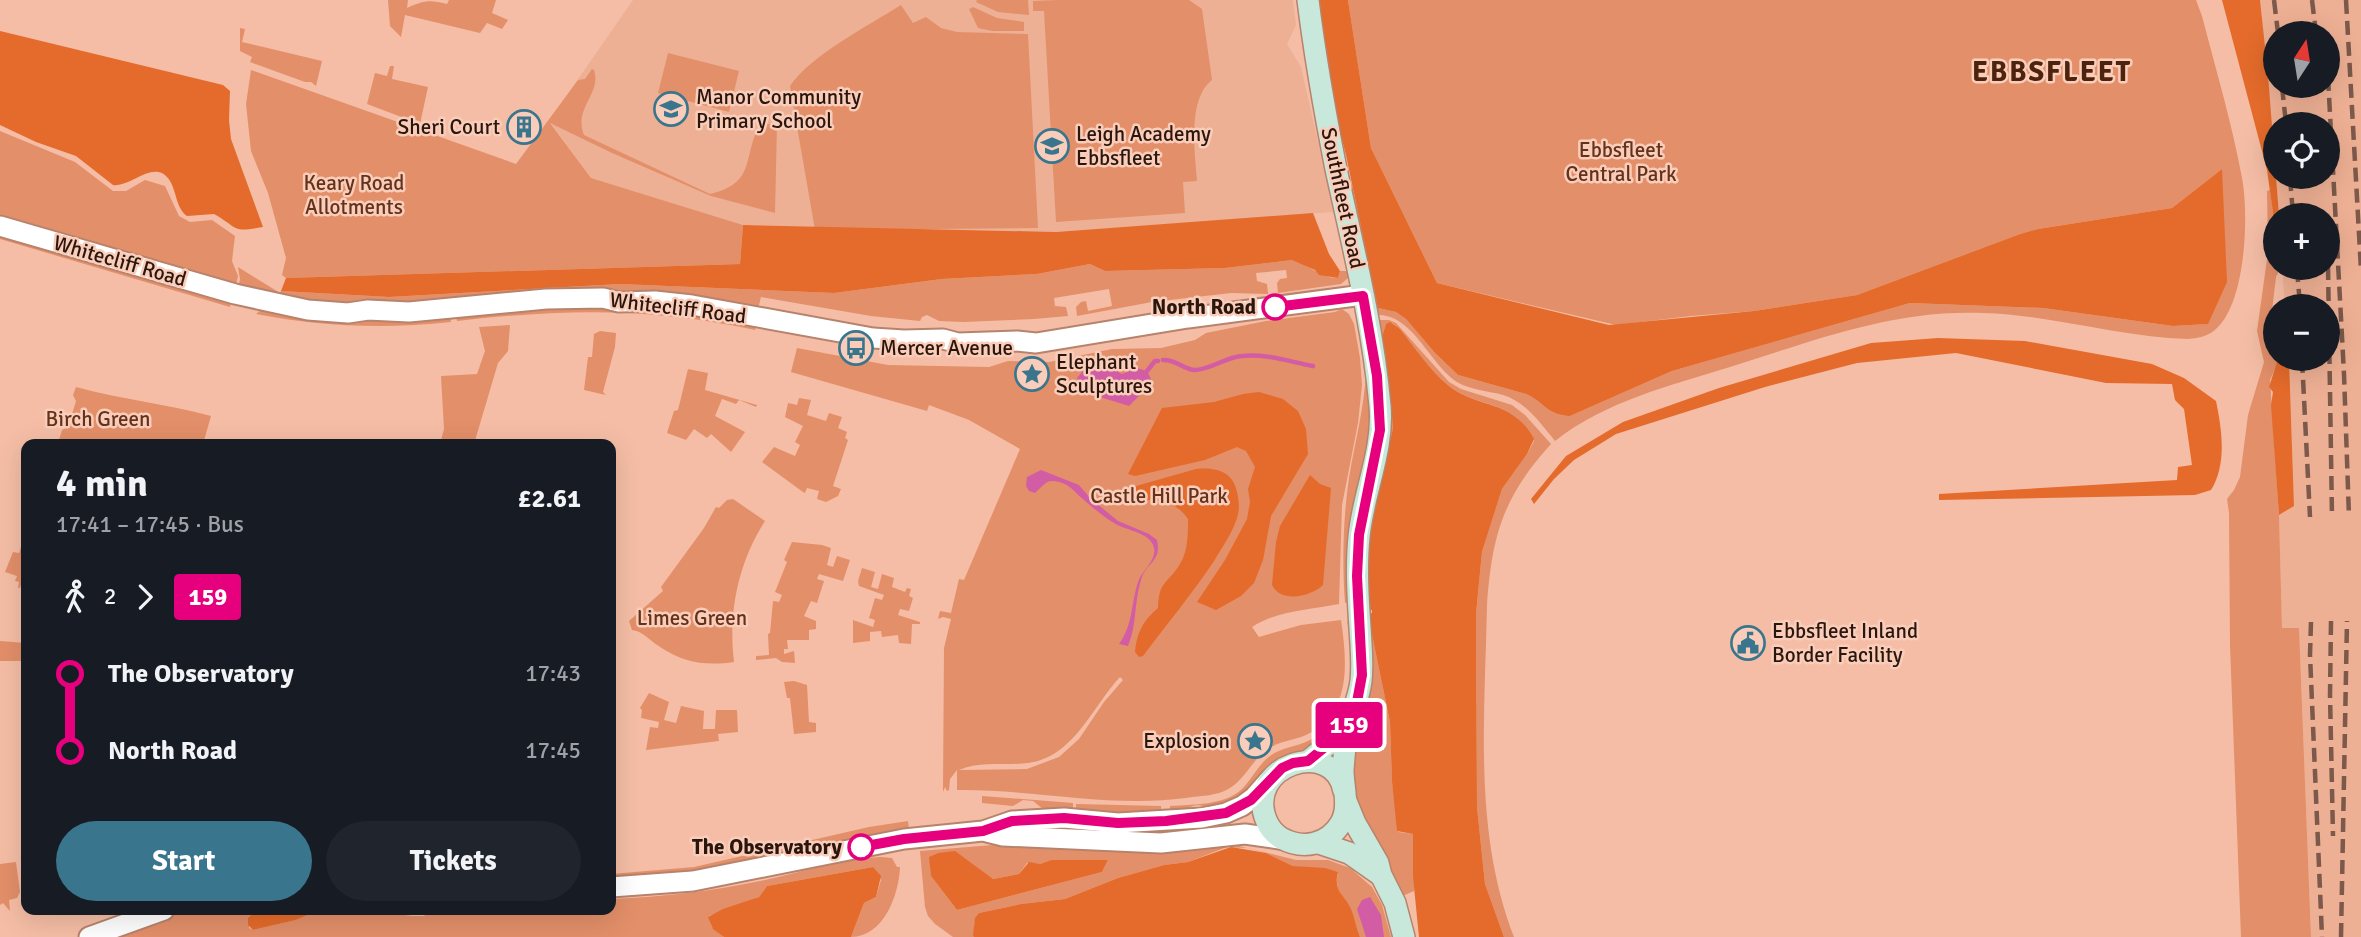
<!DOCTYPE html>
<meta charset="utf-8">
<style>
:root{--surface:#171b24;--page:#20242c;--text:#f1f3f6;--muted:#9ea1a6;--accent:#39768d}
body{margin:0;font-family:Signika,sans-serif;background:var(--page);color:var(--text);height:100vh;display:flex;flex-direction:column;font-size:26px;white-space:nowrap}
*{box-sizing:border-box;margin:0}
p{font-size:23px;color:var(--muted)}
.icon{flex:none;width:38px;height:38px;fill:none;stroke:currentColor;stroke-width:2;stroke-linecap:round;stroke-linejoin:round}
.map{position:relative;flex:1;overflow:hidden}
.panel{position:absolute;left:21px;top:439px;width:595px;height:476px;display:flex;flex-direction:column;background:var(--surface);border-radius:14px;box-shadow:0 7px 28px #0002}
.panel>*{flex:none}
.badge{padding:0 14px;border-radius:5px;font-size:24px;line-height:46px}
.needle{width:46px;rotate:12deg}
.controls{position:absolute;left:2263px;top:21px;display:grid;gap:14px}
.controls a{display:grid;place-items:center;width:77px;height:77px;border-radius:50%;background:var(--surface);box-shadow:0 7px 28px #0002;font-size:35px}
.map>.badge{position:absolute;translate:-50% -50%;box-shadow:0 0 0 4px #fff}
.legs{display:flex;align-items:center;gap:10px;height:77px;padding:0 35px;font-size:23px}
.legs p{margin-inline-start:auto}
.head{display:flex;align-items:center;justify-content:space-between;height:119px;padding:0 35px}
h1{font-size:38px;font-weight:700;line-height:52px}
.button{display:flex;gap:14px;margin-top:auto;padding:14px 35px}
.button a{flex:1;height:80px;border-radius:42px;background:var(--accent);color:#fff;font-size:28px;font-weight:700;line-height:80px;text-align:center}
.button a+a{background:var(--page);color:var(--text)}
ul{padding:0 35px;list-style:none}
li{display:flex;align-items:center;gap:24px;height:77px;font-size:26px}
li i{display:grid;place-items:center;width:10px;height:100%;margin:0 9px;background:currentColor}
li i::after{content:'';width:18px;height:18px;margin:-9px;border:5px solid;border-radius:50%;background:var(--surface)}
li p{margin-inline-start:auto}
li:first-child i{background:linear-gradient(#0000 50%,currentColor 0)}
li:last-child i{background:linear-gradient(currentColor 50%,#0000 0)}
.map>svg:first-child{display:block}
</style>
<div class="map">
<svg width="2361" height="937" viewBox="0 0 2361 937">
<rect width="100%" height="100%" fill="#f5bda5"/>
<g fill="#eeb094" fill-rule="evenodd">
<path d="M633 0H1293L1296 25 1287 44 1301 67 1334 212 1056 232 743 225 591 178 549 121Z"/>
<path d="M2260 0H2361V937H2311L2299 629H2282L2279 515 2294 505 2289 359H2328V306H2285L2282 268H2328V215H2279L2276 177H2328V124H2275V165ZM2275 33H2328V86H2275Z"/>
</g>
<g fill="#e38f69" fill-rule="evenodd">
<path d="M388 0H408L407 8C426 0 429 0 447 4L449 0H496L492 13 508 20 502 29 487 23 480 33 405 15 401 37 390 26Z"/>
<path d="M977 0H1028L1029 15 998 12 976 2Z"/>
<path d="M1057 0H1189L1202 9 1212 80C1187 99 1195 152 1197 181L1183 182 1185 213 1056 222 1044 11H1033V1Z"/>
<path d="M1348 0H2196L2202 16C2216 70 2232 124 2242 178 2249 214 2246 301 2217 328 2209 336 2199 338 2188 339 2119 337 2052 315 1983 313 1894 309 1813 341 1730 367 1669 386 1606 401 1555 441 1541 424 1526 402 1503 395 1489 391 1470 390 1457 382 1427 362 1413 311 1372 315L1347 185 1352 184 1378 308 1396 312 1406 319 1435 353 1458 375 1526 394C1545 402 1546 415 1570 416L1672 371 1910 303 2043 308 2173 326 2207 324 2222 169 2172 208 2038 229 2020 234 1857 295 1754 311 1691 316 1616 325 1437 283 1371 148Z"/>
<path d="M901 5 913 23 926 17 941 28 957 32 1028 34 1038 228 815 230 790 86C811 55 868 26 901 5Z"/>
<path d="M973 7 997 18 1024 22V31H992L978 28 969 9Z"/>
<path d="M240 28 245 29 242 42 322 61 316 86 311 82H305L250 62 252 57 240 51Z"/>
<path d="M668 53 739 71 729 112 658 93Z"/>
<path d="M390 66H394L392 79 428 87 420 124 367 104 375 73 387 76Z"/>
<path d="M592 69 594 70C602 94 573 108 584 135L710 194C757 183 742 157 760 124H777L775 213 711 196 612 153 550 123 591 178 743 225 740 264 286 278 282 275 286 258 268 193 251 151 246 104 251 70 516 164 578 80 585 79Z"/>
<path d="M0 131 75 162 113 191H126L145 180 165 186 179 216 190 222 212 220 235 236 232 261 238 276 235 289 0 219Z"/>
<path d="M2270 190 2275 227V268H2282L2283 270 2279 271 2276 277 2271 319 2275 359 2279 360 2270 380 2279 515 2282 628H2299L2311 937H2241L2230 645 2229 513 2227 499 2234 490 2240 477 2248 415 2264 362 2257 331 2268 252 2267 191Z"/>
<path d="M0 233 232 299 230 307 0 239Z"/>
<path d="M1292 260C1309 264 1320 278 1338 278L1340 271H1349L1348 278 1341 284 1278 293 1277 283 1280 279 1287 278 1286 270 1256 273 1257 281 1267 284 1268 294 1231 293 1152 302 1077 316 1076 307 1081 302 1086 301 1088 311 1112 306 1109 289 1054 298 1055 306 1066 307 1068 316 1034 319 963 322 939 321 927 315 922 317 920 321 871 316 761 297 758 309 731 302 686 295 329 305 238 289 240 279 238 267 280 293 281 291 389 297 620 284 834 293 942 279 1037 274 1090 264 1105 271 1225 268Z"/>
<path d="M627 306 757 323 755 330C649 307 565 309 457 321L456 315 487 310Z"/>
<path d="M262 309 356 320 450 315 451 322C385 329 321 327 256 314Z"/>
<path d="M1342 309 1349 314 1354 324 1360 358 1362 385 1358 423 1342 505 1339 604C1310 610 1278 610 1252 627L1259 637 1301 625 1341 620C1347 661 1352 712 1308 734 1297 740 1284 740 1273 746 1251 757 1246 783 1222 792 1211 796 1198 796 1186 798 1109 808 1033 789 957 790V770L950 779 949 790 947 791 945 787 943 792 944 648 951 619 943 617 938 619 940 611 951 613 959 579 964 580 1020 449 969 420 929 405 927 411 791 372 797 348 888 365 989 367 1008 361 1049 362 1112 349 1161 348 1195 340 1206 333 1266 321 1335 312ZM1120 677 1123 680 1104 702 1079 739 1059 757 1027 769 959 770C980 761 1005 766 1028 763 1074 757 1092 707 1120 677Z"/>
<path d="M1373 320H1389L1396 323 1449 382 1461 389 1512 405 1525 415 1551 444C1503 497 1492 535 1487 605 1485 716 1473 831 1514 937H1504L1485 884 1477 807 1476 614 1482 552 1502 489 1527 454 1534 441C1515 399 1479 409 1449 386 1430 371 1415 347 1399 328L1392 323 1386 324 1381 340 1389 382 1393 428 1379 486 1367 610 1390 722 1392 782 1398 832 1413 834 1414 891 1400 897 1361 820 1350 772 1368 520Z"/>
<path d="M510 325 508 351 498 363 474 444H440L444 429 441 376 477 374 485 351 479 327Z"/>
<path d="M600 331 616 333 615 347 603 392 606 395 584 390 588 357H592L594 334Z"/>
<path d="M688 369 708 373 705 390 757 405 756 407 739 400 736 404 722 399 715 416 745 432 731 452 711 434 707 438 694 429 686 440 667 433 674 411 678 410Z"/>
<path d="M1366 372 1373 402 1349 601 1345 603C1342 562 1343 519 1349 478 1355 441 1364 410 1366 372Z"/>
<path d="M76 387C120 399 166 404 211 416L203 444H61L59 440 62 430 68 427 76 401 73 395Z"/>
<path d="M799 398 811 400 807 415 826 421 829 413 842 417 838 428 847 432 845 438 848 440 833 486 841 489 838 496 826 502 817 499 819 491 807 488 805 493 803 492 762 462 774 447 795 456 800 445 795 442 803 426 785 417 788 403 797 405Z"/>
<path d="M733 499 765 521C738 563 728 613 734 662 706 666 684 663 660 647 650 641 643 631 632 630L629 621 663 591 661 587 704 528 716 507 719 508 727 500Z"/>
<path d="M26 532V575L24 574 20 588H18L19 582 15 581 17 576 5 572 13 552 19 553Z"/>
<path d="M792 542 822 545 831 548 827 565 833 567 837 556 850 560 843 581 819 574 817 579 824 581 817 603 811 601 804 616 816 621V629L809 630V640H787L788 649H784V654L794 651 795 663 782 662 776 658 756 660V656L769 655 768 634 770 633 773 601 779 602 782 595 775 592 787 562 784 560Z"/>
<path d="M862 568 875 572 871 587 878 589 882 574 894 578 892 587 905 592 907 588 911 589 909 596 913 598 909 611 900 609 898 615 920 622V624H912L911 644 899 643 898 635 882 637 881 631 870 632V641L853 643V620L873 627 875 620 869 618 875 598 882 600 884 595 859 586 858 581Z"/>
<path d="M1347 621C1356 631 1353 650 1354 663 1354 695 1345 729 1314 745 1302 752 1286 752 1275 761 1267 766 1263 773 1257 781 1245 797 1233 804 1214 810 1188 798 1193 812 1170 814V806C1193 804 1224 806 1242 789 1252 779 1258 765 1270 756 1282 747 1297 747 1310 740 1354 718 1357 664 1347 621Z"/>
<path d="M0 641 26 643V661H0Z"/>
<path d="M794 681 807 685 809 722 816 723V732L794 734 790 698H787L784 682Z"/>
<path d="M649 693 669 702 664 720 676 723 681 706 704 711 703 729H715L716 710H737L738 732 718 734 719 741 646 750 650 727 658 728 659 722 641 718 642 710 640 708Z"/>
<path d="M982 796 1073 803V812L1043 809 1033 801 1023 800 1013 806 982 803Z"/>
<path d="M1076 804 1161 806V815L1076 812Z"/>
<path d="M908 821 909 830 706 871 611 879V874L694 867 869 827Z"/>
<path d="M993 845 1146 853 1239 846 1296 860H1328L1350 868 1372 887 1382 905 1391 937H1360C1356 928 1355 918 1350 909 1343 894 1334 893 1338 872L1293 866 1266 853 1247 848 1227 847 1188 862 1164 865 1118 878 1065 899 1021 904 979 913 974 924V937H953L935 924 928 916 925 907 920 851ZM938 853 993 879 1019 874 1027 863 1040 864 1051 860H1108L1102 872 957 910 931 876 930 857Z"/>
<path d="M881 857 892 858 897 867H900C899 894 884 937 851 937L864 903 876 897 881 880 873 867 767 886 759 897 709 916 712 927 724 937H111L187 910H266L253 912 249 928 253 930 296 920 319 910 359 914 383 912 412 916H424L430 910H611V899C663 897 713 891 765 880 803 872 842 858 881 857Z"/>
<path d="M16 862 20 892 17 898 9 900 10 911 3 903 0 905V864Z"/>
</g>
<g fill="#e46b2b">
<path d="M1316 0H1348L1371 148 1437 283 1609 325 1754 311 1857 295 2020 234 2038 229 2172 208 2222 169 2227 282 2208 324 2173 326 2043 308 1910 303 1672 371 1570 416C1546 415 1545 402 1526 394L1458 375 1435 353 1406 319 1396 312 1378 308 1346 155 1331 98Z"/>
<path d="M2222 0H2260L2268 75 2279 215H2275V227L2267 170Z"/>
<path d="M0 31 223 85 230 91 229 120 231 139 263 227C231 233 239 228 214 214L187 216C176 208 177 193 170 181 155 157 131 188 113 185L76 156 36 142 0 125Z"/>
<path d="M1313 213 1329 254 1340 271 1338 278 1319 275 1315 270 1292 260 1225 268 1105 271 1090 264 1037 274 942 279 834 293 620 284 389 297 281 291 286 278 740 264 743 225 1056 232Z"/>
<path d="M1390 322 1399 328C1415 347 1430 371 1449 386 1478 409 1513 399 1534 439L1527 454 1502 489 1482 552 1476 614 1477 807 1485 884 1504 937H1419L1413 877V834L1397 831 1392 782 1390 722 1370 625 1368 614 1372 613V610H1367L1366 585 1370 529 1393 428 1389 382 1381 340 1386 324Z"/>
<path d="M1938 338 2025 341 2152 364 2184 378 2216 401C2222 430 2227 464 2211 490L2195 495 1939 500V494L2177 480 2178 467 2192 465 2184 409 2175 400 2172 384 2106 383 1956 353 1857 363 1765 387 1616 434 1574 460 1554 479 1534 504 1531 499 1566 456 1623 422 1719 388 1871 343Z"/>
<path d="M2278 359H2289L2294 506 2279 515 2271 405 2273 392 2269 387Z"/>
<path d="M1259 392 1283 399 1298 411 1306 429 1308 454 1271 516 1263 560 1254 583 1241 596 1216 610 1197 602 1225 560 1247 519 1250 502 1248 489 1255 467 1246 451 1237 447 1205 460 1135 476 1128 474 1162 408 1214 402 1243 394Z"/>
<path d="M1196 469C1215 467 1233 471 1237 492 1239 501 1240 509 1237 518 1232 534 1222 547 1214 561 1192 594 1167 624 1143 656L1139 657 1135 652C1137 632 1143 621 1158 608 1159 580 1167 585 1180 564 1188 551 1188 534 1188 519 1175 499 1154 500 1133 499L1129 488Z"/>
<path d="M1310 475 1320 484 1331 488 1323 585C1312 596 1281 604 1272 585L1276 542 1280 526Z"/>
<path d="M1231 847 1266 853 1293 866 1325 868 1338 872C1333 892 1344 894 1351 909 1355 918 1356 928 1360 937H974L973 935 975 918 979 913 1021 904 1065 899 1118 878 1164 865 1188 862Z"/>
<path d="M955 851 993 879 1019 874 1029 862 1040 864 1051 860H1108L1102 872 957 910 931 876 929 857 938 853Z"/>
<path d="M873 867 881 876 876 897 864 903 851 937H724L713 929 708 917 723 909 759 897 767 886Z"/>
<path d="M319 910 296 920 253 930 248 925V918L255 912Z"/>
</g>
<g fill="#d25da5">
<path d="M1104 364 1122 374 1137 368 1147 371 1151 379 1147 388 1129 406 1087 393 1077 378 1087 366Z"/>
<path d="M1041 470 1079 485 1090 498 1118 521 1149 534 1157 540C1162 562 1146 562 1141 580 1134 602 1137 625 1128 646L1119 644C1133 625 1131 604 1138 582 1141 572 1157 560 1154 548 1151 532 1126 531 1114 523 1104 517 1093 508 1084 500 1073 491 1069 482 1052 481 1045 481 1040 489 1035 493L1029 491 1026 486 1027 477Z"/>
<path d="M1370 897 1381 915 1384 937H1366L1357 909 1362 900Z"/>
</g>
<g fill="none" stroke-linecap="round" stroke-linejoin="round">
<g stroke="#d25da5" stroke-width="4.5">
<path d="M1163 360C1175 359 1183 369 1194 370 1211 370 1225 357 1242 356 1265 353 1291 362 1313 366"/>
<path d="M1147 371 1155 361H1158"/>
</g>
<g stroke="#b7836c" stroke-width="23">
<g id="tertiary">
<path d="M0 226 235 294 308 310 348 313 368 310 409 312 546 299 603 298 619 302 655 301 692 305 873 338 904 340 943 339 958 343 1017 341 1036 343 1188 318 1363 295"/>
<path d="M987 832 1003 836 1161 843 1245 834 1286 840"/>
<path d="M611 887 693 881 904 839 983 831 1012 821 1064 818 1118 823 1202 818 1226 813 1242 806 1254 797 1269 780"/>
<path d="M89 937 164 910"/>
</g>
</g>
<g stroke="#b7836c" stroke-width="24">
<g id="secondary">
<path d="M1308 0C1315 57 1325 113 1336 169 1353 247 1373 326 1380 406 1384 450 1363 493 1359 537 1356 567 1358 598 1360 628 1361 646 1363 664 1361 681 1359 698 1352 712 1348 728 1345 741 1344 757 1343 770 1343 787 1350 807 1341 823 1328 845 1303 850 1281 838 1275 834 1270 829 1267 822 1242 765 1334 736 1344 791"/>
<path d="M1308 761 1348 728"/>
<path d="M1346 801 1355 823 1378 863 1381 875 1395 903 1404 937"/>
<path d="M1319 843 1349 853 1379 874"/>
</g>
</g>
<use href="#tertiary" stroke="#fff" stroke-width="19"/>
<use href="#secondary" stroke="#c7e8db" stroke-width="21"/>
<g stroke="#7c594a" stroke-width="4.5" stroke-dasharray="14 7" stroke-linecap="butt">
<path d="M2274 0 2278 33"/>
<path d="M2312 0 2316 33"/>
<path d="M2346 0 2361 270"/>
<path d="M2328 77 2344 374 2349 517"/>
<path d="M2282 86 2286 124"/>
<path d="M2290 177 2293 215"/>
<path d="M2328 266 2332 517"/>
<path d="M2297 268 2300 306"/>
<path d="M2302 359 2310 517"/>
<path d="M2331 621 2330 695 2333 836"/>
<path d="M2311 622 2310 655 2322 937"/>
<path d="M2341 937 2347 621"/>
</g>
</g>
<g fill="none" stroke-linecap="round" stroke-linejoin="round">
<g stroke="#fff" stroke-width="16">
<path id="line-1" d="M861 847 904 839 983 831 1012 821 1064 818 1118 823 1166 821 1226 813 1251 800 1282 768 1293 763 1308 761 1348 728 1357 702 1362 675 1357 576 1359 535 1380 430 1377 376 1363 296 1275 307"/>
</g>
<use href="#line-1" stroke="#e6007e" stroke-width="10"/>
</g>
<defs>
<g id="school-ring" transform="scale(1.75)"><circle r="9.5" fill="#facdba" stroke="#39768d" stroke-width="1.5"/><path d="M0-5L7-2L0 1L-7-2ZM-4 1L0 2.5L4 1V4Q0 6-4 4Z" fill="#39768d"/></g>
<g id="building-ring" transform="scale(1.75)"><circle r="9.5" fill="#facdba" stroke="#39768d" stroke-width="1.5"/><path d="M-4-6H4V6H1V3H-1V6H-4ZM-2.5-4.3h1.7v1.8h-1.7ZM.8-4.3h1.7v1.8H.8ZM-2.5-1h1.7V.8h-1.7ZM.8-1h1.7V.8H.8Z" fill="#39768d"/></g>
<g id="bus-ring" transform="scale(1.75)"><circle r="9.5" fill="#facdba" stroke="#39768d" stroke-width="1.5"/><path d="M-5-6H5V4H4V6H2V4H-2V6H-4V4H-5ZM-3.5-4V0h7V-4ZM-3.5 1.2v1.5H-2V1.2ZM2 1.2v1.5H3.5V1.2Z" fill="#39768d"/></g>
<g id="sight-ring" transform="scale(1.75)"><circle r="9.5" fill="#facdba" stroke="#39768d" stroke-width="1.5"/><path d="M0-6L1.8-2.2L6-1.7L2.9 1.2L3.7 5.4L0 3.3L-3.7 5.4L-2.9 1.2L-6-1.7L-1.8-2.2Z" fill="#39768d"/></g>
<g id="civic-ring" transform="scale(1.75)"><circle r="9.5" fill="#facdba" stroke="#39768d" stroke-width="1.5"/><path d="M-.6-6.5H3V-4.5H.6V-3L4-1V1h2V6H-6V1h2V-1L-.6-3ZM-1.2 2.5V6h2.4V2.5Z" fill="#39768d"/></g>
</defs>
<g fill-rule="evenodd">
<use href="#school-ring" x="671" y="109"/>
<use href="#building-ring" x="524" y="127"/>
<use href="#school-ring" x="1052" y="146"/>
<use href="#bus-ring" x="856" y="348"/>
<use href="#sight-ring" x="1032" y="374"/>
<use href="#civic-ring" x="1748" y="643"/>
<use href="#sight-ring" x="1255" y="741"/>
</g>
<g fill="#fff" stroke="#e6007e" stroke-width="3.5">
<circle cx="1275" cy="307" r="12"/>
<circle cx="861" cy="847" r="12"/>
</g>
<g text-anchor="middle" dominant-baseline="central" stroke-width="5" stroke-linejoin="round" paint-order="stroke">
<g font-size="21" fill="#2a160d" stroke="#facdba" text-anchor="start">
<text x="696" y="97">Manor Community<tspan x="696" dy="24">Primary School</tspan></text>
<text x="500" y="127" text-anchor="end">Sheri Court</text>
<text x="1076" y="134">Leigh Academy<tspan x="1076" dy="24">Ebbsfleet</tspan></text>
<text x="880" y="348">Mercer Avenue</text>
<text x="1056" y="362">Elephant<tspan x="1056" dy="24">Sculptures</tspan></text>
<text x="1772" y="631">Ebbsfleet Inland<tspan x="1772" dy="24">Border Facility</tspan></text>
<text x="1230" y="741" text-anchor="end">Explosion</text>
</g>
<g font-size="21" fill="#64321b" stroke="#facdba">
<text x="1621" y="150">Ebbsfleet<tspan x="1621" dy="24">Central Park</tspan></text>
<text x="354" y="183">Keary Road<tspan x="354" dy="24">Allotments</tspan></text>
<text x="98" y="419">Birch Green</text>
<text x="1159" y="496">Castle Hill Park</text>
<text x="692" y="618">Limes Green</text>
</g>
<g font-size="21" fill="#2a160d" stroke="#facdba">
<text transform="translate(1343 198) rotate(78)">Southfleet Road</text>
<text transform="translate(120 261) rotate(16)">Whitecliff Road</text>
<text transform="translate(678 308) rotate(7)">Whitecliff Road</text>
</g>
<g font-size="21" font-weight="bold" fill="#2a160d" stroke="#facdba" text-anchor="end">
<text x="1256" y="307">North Road</text>
<text x="842" y="847">The Observatory</text>
</g>
<g font-size="28" font-weight="bold" letter-spacing="2" fill="#4e230d" stroke="#facdba">
<text x="2052" y="72">EBBSFLEET</text>
</g>
</g>
</svg>
<div class="controls">
<a><svg class="needle" viewBox="-14 -14 28 28"><path d="M0-13l5 13h-10z" fill="#e53935"/><path d="M0 13l5-13h-10z" fill="#9ea1a6"/></svg></a>
<a><svg class="icon" aria-label="locate" viewBox="0 0 24 24"><circle cx="12" cy="12" r="6"/><path d="M12 2v4M12 18v4M2 12h4M18 12h4"/></svg></a>
<a>+</a>
<a>−</a>
</div>
<b class="badge" style="left:1349px;top:725px;background:#e6007e;color:#fff">159</b>
<section class="panel">
<div class="head"><div><h1>4 min</h1><p>17:41 – 17:45 · Bus</p></div><b>£2.61</b></div>
<div class="legs"><svg class="icon" aria-label="walk" viewBox="0 0 24 24"><circle cx="13" cy="4" r="2"/><path d="M13 8l-2 6 4 7M11 14l-3 7M7 12l3-4h3l4 4"/></svg>2<svg class="icon" aria-label="forward" viewBox="0 0 24 24"><path d="M9 5l7 7-7 7"/></svg><b class="badge" style="background:#e6007e;color:#fff">159</b></div>
<ul>
<li><i style="color:#e6007e"></i><b>The Observatory</b><p>17:43</p></li>
<li><i style="color:#e6007e"></i><b>North Road</b><p>17:45</p></li>
</ul>
<div class="button"><a>Start</a><a>Tickets</a></div>
</section>
</div>
